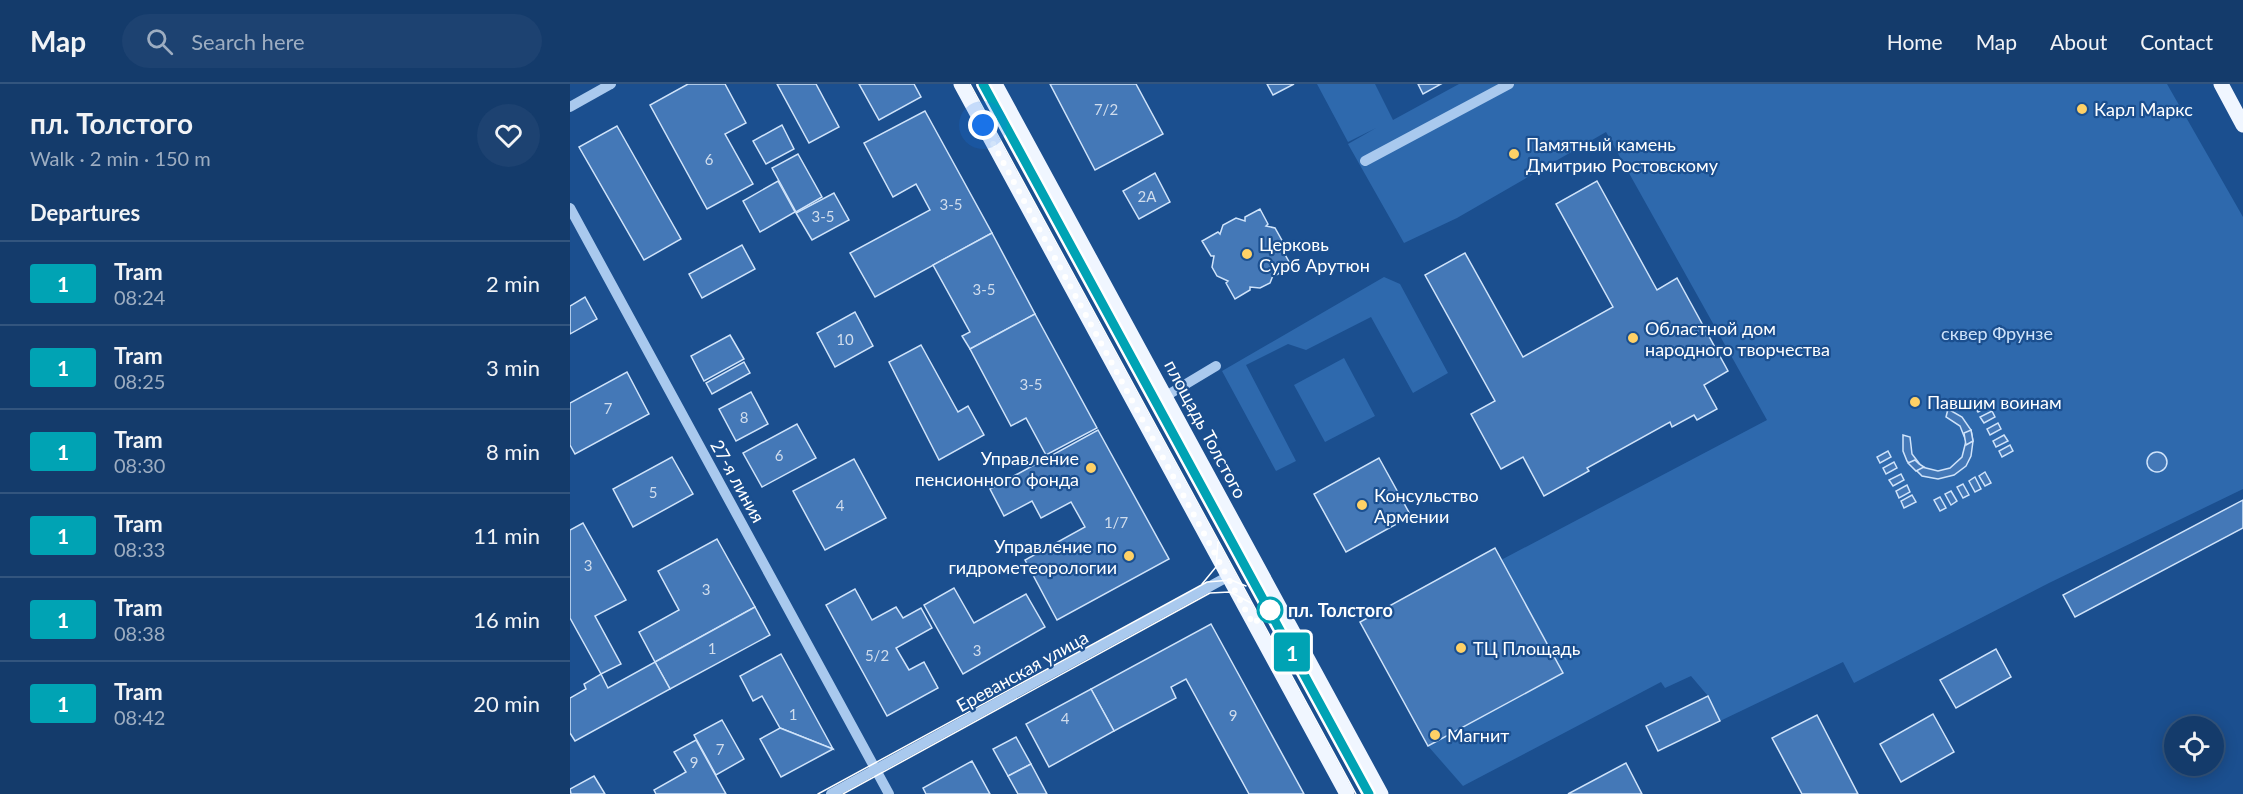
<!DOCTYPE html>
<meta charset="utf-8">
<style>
:root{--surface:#143b6b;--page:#1d4271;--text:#f1f3f6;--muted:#9dadc1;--line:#33557e}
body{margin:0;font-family:Lato,sans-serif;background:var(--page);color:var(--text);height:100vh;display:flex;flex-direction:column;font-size:22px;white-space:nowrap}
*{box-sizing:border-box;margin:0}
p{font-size:20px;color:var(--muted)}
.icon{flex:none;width:33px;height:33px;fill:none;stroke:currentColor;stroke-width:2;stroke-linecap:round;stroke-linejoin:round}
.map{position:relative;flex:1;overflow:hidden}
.panel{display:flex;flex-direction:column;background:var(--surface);width:570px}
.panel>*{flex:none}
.badge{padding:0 12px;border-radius:4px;font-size:21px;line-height:39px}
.controls{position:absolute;left:1594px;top:632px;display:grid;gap:12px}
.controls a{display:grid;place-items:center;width:60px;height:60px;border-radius:50%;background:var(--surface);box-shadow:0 3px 15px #0003,0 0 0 2px var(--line);font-size:30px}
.you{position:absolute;width:30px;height:30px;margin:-15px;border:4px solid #fff;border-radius:50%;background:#1a73e8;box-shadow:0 0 0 9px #1a73e833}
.map>.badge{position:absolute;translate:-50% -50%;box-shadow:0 0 0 3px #fff}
h2{padding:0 30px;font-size:22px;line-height:54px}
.round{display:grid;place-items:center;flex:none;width:63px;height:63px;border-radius:32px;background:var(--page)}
.head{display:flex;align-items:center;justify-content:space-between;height:102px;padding:0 30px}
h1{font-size:28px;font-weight:700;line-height:45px}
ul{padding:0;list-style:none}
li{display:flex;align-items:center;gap:18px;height:84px;padding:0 30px;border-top:2px solid var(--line)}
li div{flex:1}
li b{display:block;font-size:22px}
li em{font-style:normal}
li .badge{min-width:66px;font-weight:700;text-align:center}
header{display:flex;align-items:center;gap:36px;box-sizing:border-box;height:84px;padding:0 30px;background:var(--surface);border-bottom:2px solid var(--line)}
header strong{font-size:28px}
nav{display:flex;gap:33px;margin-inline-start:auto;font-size:21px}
.search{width:420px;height:54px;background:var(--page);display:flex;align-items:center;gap:15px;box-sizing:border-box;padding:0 21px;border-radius:33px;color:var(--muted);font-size:22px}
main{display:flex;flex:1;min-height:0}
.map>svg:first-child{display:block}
</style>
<header>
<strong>Map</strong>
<div class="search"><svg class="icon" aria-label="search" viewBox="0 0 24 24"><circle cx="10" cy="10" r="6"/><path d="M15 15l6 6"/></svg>Search here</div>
<nav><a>Home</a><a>Map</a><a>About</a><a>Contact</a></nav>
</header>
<main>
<section class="panel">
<div class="head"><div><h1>пл. Толстого</h1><p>Walk · 2 min · 150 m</p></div><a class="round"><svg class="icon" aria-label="heart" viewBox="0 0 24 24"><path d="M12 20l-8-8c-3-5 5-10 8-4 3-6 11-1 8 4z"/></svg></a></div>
<h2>Departures</h2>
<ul>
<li><span class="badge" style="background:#00a3b4;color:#fff">1</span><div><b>Tram</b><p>08:24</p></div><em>2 min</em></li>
<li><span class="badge" style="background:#00a3b4;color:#fff">1</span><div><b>Tram</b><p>08:25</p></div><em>3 min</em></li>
<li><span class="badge" style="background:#00a3b4;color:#fff">1</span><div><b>Tram</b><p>08:30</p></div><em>8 min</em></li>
<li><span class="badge" style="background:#00a3b4;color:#fff">1</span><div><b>Tram</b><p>08:33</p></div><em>11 min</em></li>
<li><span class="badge" style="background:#00a3b4;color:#fff">1</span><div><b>Tram</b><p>08:38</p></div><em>16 min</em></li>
<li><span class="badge" style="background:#00a3b4;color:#fff">1</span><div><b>Tram</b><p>08:42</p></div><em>20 min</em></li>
</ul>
</section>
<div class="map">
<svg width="1673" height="710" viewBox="0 0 1673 710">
<rect width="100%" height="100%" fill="#1b4f8f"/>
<g fill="#2e69ad">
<path d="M747 0H805L823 36 889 0H1597L1673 133V405L1479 499 1284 599 1273 578 1150 637 1138 612 1121 592 1095 604 1091 598 893 702 858 662 993 589 931 476 1197 336 1036 48 887 134 834 159 778 60 806 44 778 58Z"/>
<path d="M814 193 830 200 878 289 843 309 801 233 736 266 718 260 676 281 726 377 706 387 652 287Z"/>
<path d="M774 274 805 332 755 358 724 301Z"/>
</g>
<g fill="#4478b7" stroke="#cfe3fa" stroke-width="1.5">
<path d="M118 0H155L176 39 155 50 183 100 137 125 80 21Z"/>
<path d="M207 0H246L269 43 239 59Z"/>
<path d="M289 0H344L351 13 309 36Z"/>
<path d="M480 0H566L593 50 525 86Z"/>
<path d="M697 0H724L703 11Z"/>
<path d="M848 0H871L853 10Z"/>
<path d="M355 27 422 149 305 213 280 169 360 126 346 100 323 113 294 59Z"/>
<path d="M212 41 224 65 196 80 183 57Z"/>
<path d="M47 42 111 155 74 176 9 63Z"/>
<path d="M228 70 252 113 226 128 202 84Z"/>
<path d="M585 89 600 118 569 135 553 107Z"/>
<path d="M208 97 225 128 190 148 173 117Z"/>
<path d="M1027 97 1087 206 1107 194 1158 287 1134 301 1147 325 1127 336 1124 331 1102 343 1100 338 1017 384 1019 387 974 412 953 373 931 385 901 330 925 317 855 191 895 169 953 273 1043 223 986 120Z"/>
<path d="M264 109 279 136 242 156 226 129Z"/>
<path d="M690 125 698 140 696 142 705 144 714 160 710 167H713L722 183 706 191 704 189 700 199 690 204 680 203V206L665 215 656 199 658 197 647 192 642 183 644 172H641L632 157 648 148 650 150 653 141 666 134 675 137V133Z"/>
<path d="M422 149 465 230 400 265 392 252 400 248 363 181Z"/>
<path d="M172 161 185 185 132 214 119 190Z"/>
<path d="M15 213 27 235 0 250V222Z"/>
<path d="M285 228 303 262 265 283 247 249Z"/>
<path d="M465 230 527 344 476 371 456 334 441 342 400 265Z"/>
<path d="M160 251 174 275 134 297 121 272Z"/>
<path d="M351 261 388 328 398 322 414 351 369 376 319 278Z"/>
<path d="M174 278 180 289 142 310 136 299Z"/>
<path d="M57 288 79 330 5 370 0 361V319Z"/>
<path d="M181 308 198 340 166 357 149 325Z"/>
<path d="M1415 316 1419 322 1408 328 1404 322Z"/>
<path d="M1378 325 1392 333 1401 346 1403 357 1401 372 1396 382 1384 391 1368 395 1352 392 1337 377 1333 367V351L1340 353 1342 370 1352 383 1368 387 1380 384 1392 373 1396 357 1390 342 1376 333Z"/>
<path d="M1422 327 1425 333 1414 339 1410 333Z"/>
<path d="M1428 339 1431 345 1420 351 1417 345Z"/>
<path d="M227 340 246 374 192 403 173 369Z"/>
<path d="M528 346 599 475 487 536 455 476 515 443 501 418 471 434 462 417 434 432 420 405Z"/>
<path d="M1401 346 1403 357 1396 361 1394 349Z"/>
<path d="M1434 351 1438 357 1426 363 1423 357Z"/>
<path d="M1440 361 1443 367 1432 373 1429 367Z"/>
<path d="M1318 367 1321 373 1310 379 1307 373Z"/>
<circle cx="1587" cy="378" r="10"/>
<path d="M102 373 123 410 63 443 43 405Z"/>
<path d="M809 374 841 432 776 468 744 410Z"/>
<path d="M284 375 316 434 255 466 223 407Z"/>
<path d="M1345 376 1349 380 1354 383 1346 387 1338 379Z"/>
<path d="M1324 378 1327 384 1316 390 1313 384Z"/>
<path d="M1415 388 1421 399 1415 402 1409 392Z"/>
<path d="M1331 390 1334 396 1323 402 1319 396Z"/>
<path d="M1405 393 1411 405 1405 408 1399 397Z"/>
<path d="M1393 400 1399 411 1393 414 1387 403Z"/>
<path d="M1337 401 1340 408 1329 414 1326 407Z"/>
<path d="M1381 407 1387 417 1381 421 1375 410Z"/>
<path d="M1342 411 1346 418 1334 424 1331 417Z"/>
<path d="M1370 413 1376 424 1370 427 1364 416Z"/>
<path d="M1673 416V444L1505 533 1493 511Z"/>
<path d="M13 439 56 516 25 532 51 580 31 590 0 534V446Z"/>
<path d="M147 455 185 523 85 578 69 548 109 526 88 487Z"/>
<path d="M925 464 993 589 858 662 790 538Z"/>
<path d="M384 504 404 539 456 510 475 543 393 590 354 521Z"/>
<path d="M285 505 302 536 326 523 333 534 351 524 362 544 326 564 339 586 354 578 368 604 317 632 256 521Z"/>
<path d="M185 523 200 551 100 605 85 578Z"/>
<path d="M641 540 734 710H679L616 595 601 603 606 614 544 647 521 605Z"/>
<path d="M1426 565 1441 593 1386 624 1370 596Z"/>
<path d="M211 570 263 665 210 644 192 612 183 617 170 592Z"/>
<path d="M85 578 100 605 5 657 0 649V614L16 605 14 600 31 590 38 604Z"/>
<path d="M521 605 544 647 479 683 456 640Z"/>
<path d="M1138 612 1150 637 1088 667 1076 642Z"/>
<path d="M1363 630 1384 668 1331 698 1310 660Z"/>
<path d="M1247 631 1288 710H1232L1202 654Z"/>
<path d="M152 636 174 675 146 691 124 651Z"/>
<path d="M210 644 263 665 211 693 190 655Z"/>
<path d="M446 653 461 680 438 692 423 665Z"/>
<path d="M126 656 156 710H86L84 706 116 688 104 668Z"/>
<path d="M402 677 420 710H356L353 704Z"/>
<path d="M1056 679 1072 710H998Z"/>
<path d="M461 680 477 710H448L438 692Z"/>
<path d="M24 692 35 710H1L0 705Z"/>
</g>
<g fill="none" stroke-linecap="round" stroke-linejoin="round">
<g stroke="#a9c9ee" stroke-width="10">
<path d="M0 23 41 0"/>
<path d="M795 77 939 0"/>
<path d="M0 124 319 710"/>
<path d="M596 312 646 282"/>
<path d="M261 710 657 493"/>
</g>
<g stroke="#f0f6ff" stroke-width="15">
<path d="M391 0 777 710"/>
<path d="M425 0 811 710"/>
<path d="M1651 0 1673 41"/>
</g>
<g stroke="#fff" stroke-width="1.5">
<path d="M400 0 786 710"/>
<path d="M412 0 799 710"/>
<path d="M632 500 646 483 648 458"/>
<path d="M248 710 637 498 661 496 676 502"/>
<path d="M273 710 640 509 660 508 681 519"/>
</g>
</g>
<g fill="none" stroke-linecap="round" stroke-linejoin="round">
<g stroke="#fff" stroke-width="14">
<path id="line" d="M413 0 799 710"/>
</g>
<use href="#line" stroke="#00a3b4" stroke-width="9"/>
<path stroke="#fff" stroke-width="6" stroke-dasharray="0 10.8" d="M413 41 683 540 700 526"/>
</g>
<g fill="#ffd166" stroke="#1b4f8f" stroke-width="2">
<circle cx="1512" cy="25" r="6"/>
<circle cx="944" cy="70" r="6"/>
<circle cx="677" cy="170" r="6"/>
<circle cx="1063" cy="254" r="6"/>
<circle cx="1345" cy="318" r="6"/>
<circle cx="521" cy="384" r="6"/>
<circle cx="792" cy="421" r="6"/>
<circle cx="559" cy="472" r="6"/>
<circle cx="891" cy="564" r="6"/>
<circle cx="865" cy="651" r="6"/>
</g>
<circle fill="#fff" stroke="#00a3b4" stroke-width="3" cx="700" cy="526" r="12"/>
<g text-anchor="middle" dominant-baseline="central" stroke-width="4.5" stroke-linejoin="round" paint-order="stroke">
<g font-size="15" fill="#d0dded">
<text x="536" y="25">7/2</text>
<text x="139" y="75">6</text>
<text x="577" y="112">2А</text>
<text x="381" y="120">3-5</text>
<text x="253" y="132">3-5</text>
<text x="414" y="205">3-5</text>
<text x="275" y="255">10</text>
<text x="461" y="300">3-5</text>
<text x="38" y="324">7</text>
<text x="174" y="333">8</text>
<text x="209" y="371">6</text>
<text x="83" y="408">5</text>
<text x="270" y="421">4</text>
<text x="546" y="438">1/7</text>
<text x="18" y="481">3</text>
<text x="136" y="505">3</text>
<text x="142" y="564">1</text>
<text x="407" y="566">3</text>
<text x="307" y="571">5/2</text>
<text x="223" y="630">1</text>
<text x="663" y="631">9</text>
<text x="495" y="634">4</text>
<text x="150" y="665">7</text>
<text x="124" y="678">9</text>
</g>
<g font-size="18" fill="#fff" stroke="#1b4f8f" text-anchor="start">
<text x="1524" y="25">Карл Маркс</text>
<text x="956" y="60">Памятный камень<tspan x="956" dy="21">Дмитрию Ростовскому</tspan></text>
<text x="689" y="160">Церковь<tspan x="689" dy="21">Сурб Арутюн</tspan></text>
<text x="1075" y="244">Областной дом<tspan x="1075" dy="21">народного творчества</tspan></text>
<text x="1357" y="318">Павшим воинам</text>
<text x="509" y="374" text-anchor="end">Управление<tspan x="509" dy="21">пенсионного фонда</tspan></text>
<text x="804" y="411">Консульство<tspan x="804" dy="21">Армении</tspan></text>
<text x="547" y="462" text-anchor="end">Управление по<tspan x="547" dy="21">гидрометеорологии</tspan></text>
<text x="903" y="564">ТЦ Площадь</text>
<text x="877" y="651">Магнит</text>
</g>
<g font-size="18" fill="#cfe3fa" stroke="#1b4f8f">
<text x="1427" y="249">сквер Фрунзе</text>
</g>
<g font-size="18" fill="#fff" stroke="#1b4f8f">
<text transform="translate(636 345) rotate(62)">площадь Толстого</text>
<text transform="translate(168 397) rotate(61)">27-я линия</text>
<text transform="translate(452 587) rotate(-29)">Ереванская улица</text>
</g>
<g font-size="18" font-weight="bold" fill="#fff" stroke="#1b4f8f" text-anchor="start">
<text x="718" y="526">пл. Толстого</text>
</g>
</g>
</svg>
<div class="controls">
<a><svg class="icon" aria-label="locate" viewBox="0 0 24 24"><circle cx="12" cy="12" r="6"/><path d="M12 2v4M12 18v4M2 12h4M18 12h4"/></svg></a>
</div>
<div class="you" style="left:413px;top:41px"></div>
<b class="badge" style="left:722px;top:568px;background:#00a3b4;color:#fff">1</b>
</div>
</main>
